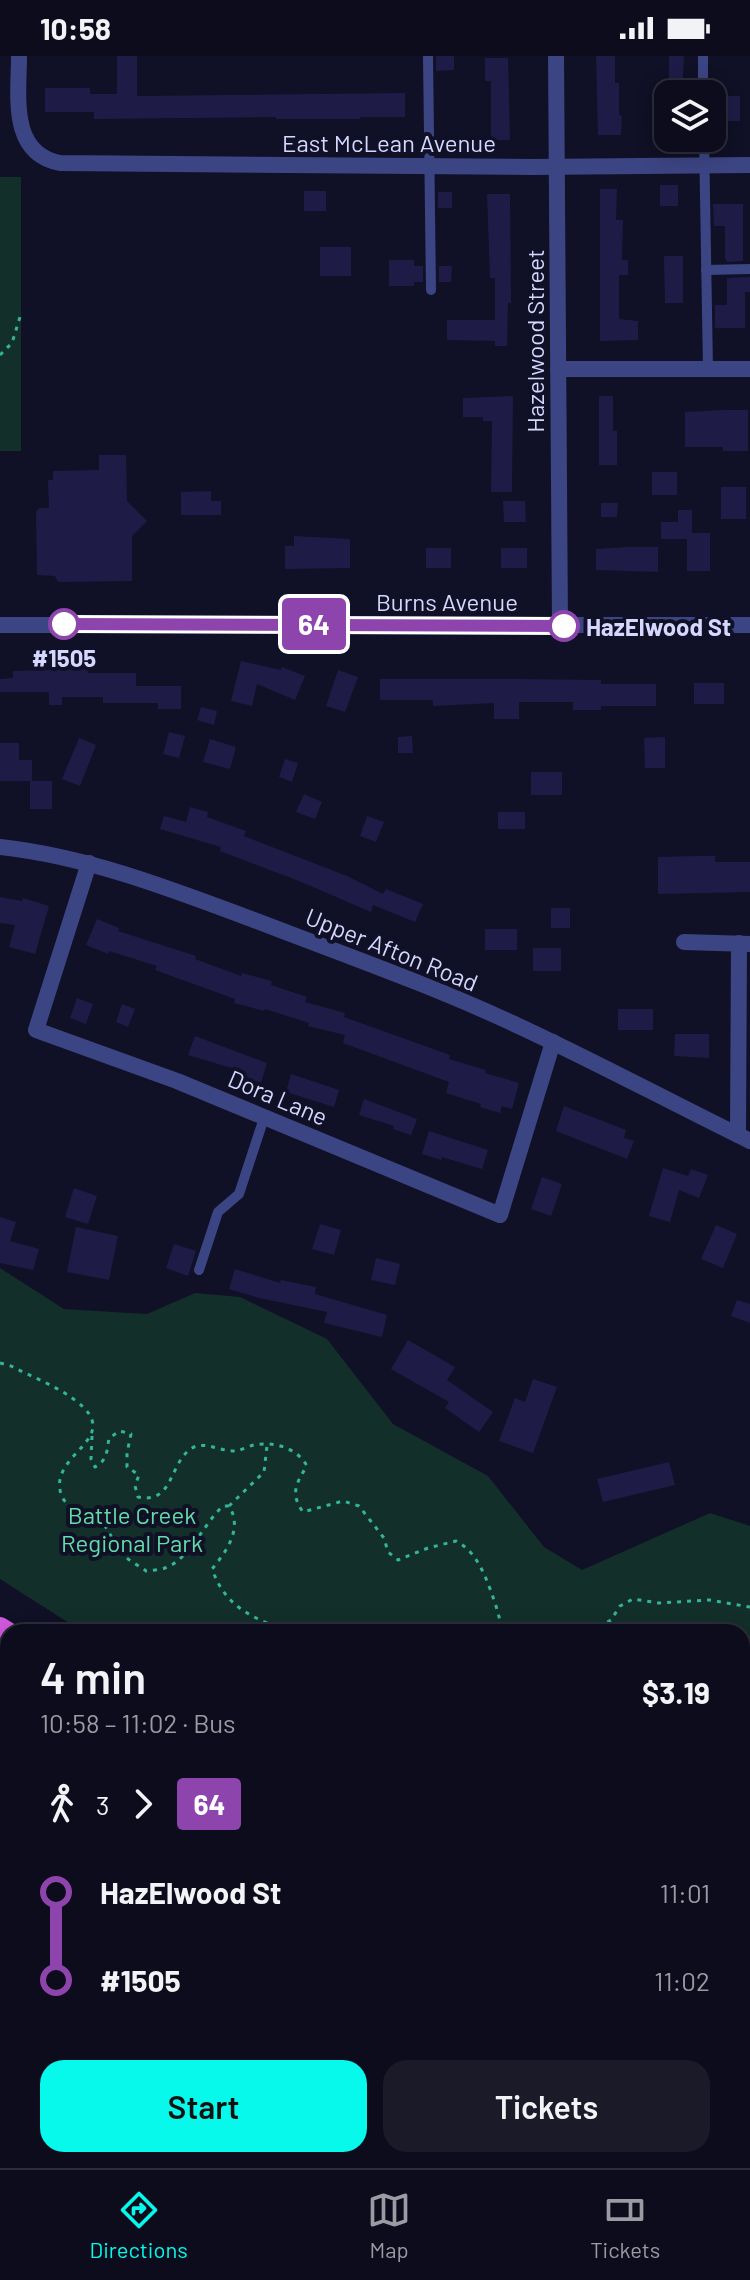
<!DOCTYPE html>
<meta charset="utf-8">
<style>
:root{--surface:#0c0c1c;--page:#1a1a29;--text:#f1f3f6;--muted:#9a9ba3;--line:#2c2c3b;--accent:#06f9ea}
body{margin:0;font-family:Barlow,sans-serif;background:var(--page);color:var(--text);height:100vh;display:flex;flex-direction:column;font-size:30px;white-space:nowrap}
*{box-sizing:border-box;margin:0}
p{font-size:26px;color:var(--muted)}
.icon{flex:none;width:44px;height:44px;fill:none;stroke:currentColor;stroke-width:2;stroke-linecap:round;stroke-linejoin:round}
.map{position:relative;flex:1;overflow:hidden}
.side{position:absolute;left:0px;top:1568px;width:750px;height:544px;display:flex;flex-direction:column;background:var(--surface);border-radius:24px 24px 0 0;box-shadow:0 4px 20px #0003,0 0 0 2px var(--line)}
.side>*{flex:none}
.badge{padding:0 16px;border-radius:6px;font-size:28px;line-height:52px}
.buttons{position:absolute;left:654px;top:24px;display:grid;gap:16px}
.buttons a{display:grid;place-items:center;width:72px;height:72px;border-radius:16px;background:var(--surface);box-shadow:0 4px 20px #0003,0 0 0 2px var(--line);font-size:40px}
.map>.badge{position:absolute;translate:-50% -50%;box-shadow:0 0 0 4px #fff}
.legs{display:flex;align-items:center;gap:12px;height:88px;padding:0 40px;font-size:26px}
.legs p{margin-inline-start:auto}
.summary{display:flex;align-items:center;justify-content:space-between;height:136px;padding:0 40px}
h1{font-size:44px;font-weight:600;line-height:60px}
.primary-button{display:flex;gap:16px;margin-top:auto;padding:16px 40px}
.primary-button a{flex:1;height:92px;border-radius:24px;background:var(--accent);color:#111;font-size:32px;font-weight:600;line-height:92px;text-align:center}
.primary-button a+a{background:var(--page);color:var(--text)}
ul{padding:0 40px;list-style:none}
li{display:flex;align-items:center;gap:28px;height:88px;font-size:30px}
li i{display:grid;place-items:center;width:12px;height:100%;margin:0 10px;background:currentColor}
li i::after{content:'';width:20px;height:20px;margin:-10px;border:6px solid;border-radius:50%;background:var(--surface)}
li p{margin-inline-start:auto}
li:first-child i{background:linear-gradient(#0000 50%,currentColor 0)}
li:last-child i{background:linear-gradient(currentColor 50%,#0000 0)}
.status{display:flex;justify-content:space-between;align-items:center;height:56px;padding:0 40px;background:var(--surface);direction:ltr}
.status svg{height:22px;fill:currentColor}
.menu{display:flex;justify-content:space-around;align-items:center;height:112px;border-top:2px solid var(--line);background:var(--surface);font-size:22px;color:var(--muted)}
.menu a{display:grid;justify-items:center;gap:4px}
.menu .selected{color:var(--accent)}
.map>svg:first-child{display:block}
</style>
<div class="status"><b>10:58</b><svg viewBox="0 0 49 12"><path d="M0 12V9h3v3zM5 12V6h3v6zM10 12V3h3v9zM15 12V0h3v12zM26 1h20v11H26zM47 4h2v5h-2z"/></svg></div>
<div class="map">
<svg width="750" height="2112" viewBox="0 0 750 2112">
<rect width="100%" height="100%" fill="#101026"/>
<g fill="#132f2a">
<rect x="0" y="121" width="21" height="274"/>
<path d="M0 1212 64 1253 147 1258 195 1237 240 1241 327 1283 393 1368 488 1420 544 1491 582 1514 710 1457 750 1470V2112H555L552 2104H742V1576H83L0 1523Z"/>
</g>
<g fill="#1e1c46">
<path d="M117 0H137V40L405 37V61H360V63H276V61L94 63V56H45V32H90V38H117Z"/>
<path d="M436 0H454V14L436 15Z"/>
<path d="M596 0H615V27H619V59L622 60 621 79H598Z"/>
<path d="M669 0H684L682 37H669Z"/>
<path d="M485 2H508L510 84H491V25H485Z"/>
<rect x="712" y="40" width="28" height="25"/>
<rect x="660" y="129" width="18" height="21"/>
<path d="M600 133H617L616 164H623L622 204H628V219H619V263L638 265V284L600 285Z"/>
<rect x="304" y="135" width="22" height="20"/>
<rect x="438" y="136" width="14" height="16"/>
<path d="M487 138H510L511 247H508L507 290H495V285L447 284V264H495V222H490Z"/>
<path d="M713 148H743V205L727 206 725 202V170H714Z"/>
<rect x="320" y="191" width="31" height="29"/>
<path d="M664 200H683V247H665Z"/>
<path d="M389 204H414V210H423V226H414V230H389Z"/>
<path d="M439 210H452L451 226H439Z"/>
<path d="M750 221V236H745V272H715V249H727V222Z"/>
<path d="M513 340 512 436H491L492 365H483V361H463V342Z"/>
<path d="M599 340H613V375H617V409H599Z"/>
<path d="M723 354H748V395H723V391H685V356Z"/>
<path d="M99 399H126L127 445 147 465 132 480V525L58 526 55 520 37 519 36 456 39 452H49L48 424H53V415L99 414Z"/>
<rect x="652" y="416" width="25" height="23"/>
<rect x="721" y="431" width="25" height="32"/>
<path d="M211 435V445H221V459H181V436Z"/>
<path d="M503 445H525L526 466H504Z"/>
<path d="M601 447H618L617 461H601Z"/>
<path d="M678 454H692V477H710V515H687V483H661V466H678Z"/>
<path d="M294 480 350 483V512L285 513V490H294Z"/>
<path d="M629 491H658V516L596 514V493Z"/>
<rect x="426" y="492" width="25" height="20"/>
<rect x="501" y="492" width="26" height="20"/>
<path d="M241 605 281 614 282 611 305 620 295 644 257 628 252 650 231 645Z"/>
<path d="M88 613V617H136V630H181V653H158V647H103V641H62V649H49V636H0V623L13 622V615Z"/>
<path d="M338 614 358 621 345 656 326 650Z"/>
<path d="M380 623H519L601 624V628H656V650H601V654H573V646H519V663H494V647L433 650V644H380Z"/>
<rect x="694" y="627" width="30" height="21"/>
<path d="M201 651 217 655 214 669 197 664Z"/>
<path d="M169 676 185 680 179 702 163 698Z"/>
<path d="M412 680 413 697H398V681Z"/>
<path d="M665 681V712H645L644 682Z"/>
<path d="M79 682 96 689 80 730 62 723Z"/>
<path d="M210 683 236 691 230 713 203 706Z"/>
<path d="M0 687H19V704H32V725H52V753H30V725H0Z"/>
<path d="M285 703 298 707 292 726 279 721Z"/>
<rect x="531" y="716" width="31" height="23"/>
<path d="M304 738 322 746 315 763 296 756Z"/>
<path d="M190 751 208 756 207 761 246 775 244 780 347 820 383 838 386 833 423 848 415 866 373 849 371 856 299 825 220 795 221 791 160 773 164 760 186 766Z"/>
<rect x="498" y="756" width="27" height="17"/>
<path d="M367 760 384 766 376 786 360 780Z"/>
<path d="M700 800H715V806H750V836L658 838V801Z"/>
<path d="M0 841 22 845 23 842 49 850 35 898 9 891 15 869 0 867Z"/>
<rect x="551" y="852" width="19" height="20"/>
<path d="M97 863 119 872 118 875 196 900 195 903 241 920 242 917 272 925 271 929 307 941 305 946 345 957 344 961 450 999 449 1003 486 1014 485 1017 519 1027 512 1053 502 1050 500 1057 480 1051 481 1048 446 1037 449 1026 343 987 345 979 308 970 309 967 265 953 264 955 234 947 235 943 155 914 157 910 109 895 108 898 86 889Z"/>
<rect x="485" y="873" width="32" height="21"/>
<rect x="533" y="892" width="28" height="23"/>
<path d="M77 942 93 948 86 968 70 962Z"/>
<path d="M122 948 135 953 128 971 116 966Z"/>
<rect x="618" y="953" width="35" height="21"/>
<path d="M675 978H709V1002L674 1000Z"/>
<path d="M195 980 267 1007 261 1027 243 1022 245 1016 188 999Z"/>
<path d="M291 1018 339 1034 334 1051 286 1036Z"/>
<path d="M364 1043 417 1063 411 1079 393 1073 394 1070 359 1059Z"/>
<path d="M564 1050 626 1074 624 1082 634 1085 627 1103 556 1075Z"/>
<path d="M429 1075 488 1094 482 1113 442 1101 441 1104 422 1098Z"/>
<path d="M663 1112 688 1120 691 1113 708 1119 699 1142 679 1134 670 1166 649 1160Z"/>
<path d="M542 1121 562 1128 551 1160 531 1153Z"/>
<path d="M74 1132 97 1140 88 1168 65 1161Z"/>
<path d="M0 1161 16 1166 10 1185 39 1193 33 1214 0 1207Z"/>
<path d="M320 1168 341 1174 334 1199 312 1193Z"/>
<path d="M716 1169 737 1178 723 1212 701 1203Z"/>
<path d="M76 1171 118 1180 109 1224 67 1216Z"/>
<path d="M174 1188 196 1195 188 1220 166 1212Z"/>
<path d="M376 1202 400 1208 395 1229 371 1224Z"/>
<path d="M235 1213 280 1227 281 1224 316 1231 315 1238 387 1259 382 1281 324 1267 327 1256 259 1242 229 1233Z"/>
<path d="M737 1244 750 1248V1267L731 1260Z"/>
<path d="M408 1284 455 1311 447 1324 493 1356 479 1376 445 1352 449 1346 391 1313Z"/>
<path d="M533 1323 557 1331 533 1397 499 1385 515 1342 525 1346Z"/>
<path d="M669 1406 675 1429 603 1446 597 1423Z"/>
</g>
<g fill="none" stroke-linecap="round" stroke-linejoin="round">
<g stroke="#32b598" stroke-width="3" stroke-dasharray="4 6" stroke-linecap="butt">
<path d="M0 299 12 287 20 261"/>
<path d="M0 1307 11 1310C32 1321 57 1330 76 1345 126 1383 48 1397 61 1438 67 1457 93 1457 105 1470 111 1478 114 1489 121 1496 127 1504 138 1509 146 1515 152 1514 160 1514 165 1512 189 1504 204 1467 223 1450H229C243 1472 227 1495 212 1513 226 1553 256 1564 293 1576"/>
<path d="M92 1380 91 1403 95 1411C107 1405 107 1395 109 1382L120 1375 131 1378 127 1397V1411L139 1419 135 1430 138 1441C172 1448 169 1412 188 1395 202 1382 219 1396 236 1395 242 1394 248 1390 254 1389 274 1385 297 1392 307 1410 296 1427 290 1438 303 1456L343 1445 359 1450 384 1482 388 1496 398 1504 428 1492 456 1485C478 1496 487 1524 495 1547 499 1559 499 1566 507 1576"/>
<path d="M229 1450 264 1416 267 1390"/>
<path d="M590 1576 611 1564 620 1550 633 1543 659 1547 709 1544 750 1551"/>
<path d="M0 1816 8 1819"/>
<path d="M0 1849 8 1843"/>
<path d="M742 2032 750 2038"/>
<path d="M422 2104 426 2112"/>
</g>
<g stroke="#3c4583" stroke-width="10">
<path d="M428 0 431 234"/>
<path d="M703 0V38"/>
<path d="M704 82 708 313"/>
<path d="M706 214 750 213"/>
<path d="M199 1214 218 1156 239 1138 264 1062"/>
</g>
<g stroke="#3c4583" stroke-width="16">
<path d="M19 0C19 40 9 97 60 107L533 111 750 109"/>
<path d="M556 0 560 570"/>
<path d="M558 313H750"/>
<path d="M89 807 36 974 177 1025 500 1159 553 986"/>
<path d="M684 886 750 888"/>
<path d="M738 1079 739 887"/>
</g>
<g stroke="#3c4583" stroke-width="16">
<path d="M0 569H750"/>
<path d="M0 791C91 801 176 835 262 867 345 899 430 929 510 966 591 1003 670 1046 750 1085"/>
</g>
<g stroke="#d159dd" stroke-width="22">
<path d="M0 1572 8 1577"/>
<path d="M0 1616 8 1621"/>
<path d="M454 2104 457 2112"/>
<path d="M532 2104 536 2112"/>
</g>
</g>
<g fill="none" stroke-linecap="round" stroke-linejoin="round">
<g stroke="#fff" stroke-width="18">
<path id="line-1" d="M64 568 564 570"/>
</g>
<use href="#line-1" stroke="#8e44ad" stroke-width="12"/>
</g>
<g fill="#fff" stroke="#8e44ad" stroke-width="4">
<circle cx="64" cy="568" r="14"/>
<circle cx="564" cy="570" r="14"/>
</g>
<g text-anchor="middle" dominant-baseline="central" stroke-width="8" stroke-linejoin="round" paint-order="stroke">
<g font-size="24" fill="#d5d7fe" stroke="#101026">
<text x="389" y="86">East McLean Avenue</text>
<text transform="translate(534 285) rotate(-90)">Hazelwood Street</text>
<text x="447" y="545">Burns Avenue</text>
<text transform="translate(392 893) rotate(22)">Upper Afton Road</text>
<text transform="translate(278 1041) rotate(23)">Dora Lane</text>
</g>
<g font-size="24" font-weight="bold" fill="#d5d7fe" stroke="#101026" text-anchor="start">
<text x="586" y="570">HazElwood St</text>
<text x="64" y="601" text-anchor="middle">#1505</text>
</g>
<g font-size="24" fill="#62ddaa" stroke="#101026">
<text x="132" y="1458">Battle Creek<tspan x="132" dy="28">Regional Park</tspan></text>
</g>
</g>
</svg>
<div class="buttons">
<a><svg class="icon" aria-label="layers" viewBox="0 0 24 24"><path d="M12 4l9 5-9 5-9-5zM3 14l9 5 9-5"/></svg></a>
</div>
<b class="badge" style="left:314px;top:568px;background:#8e44ad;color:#fff">64</b>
<section class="side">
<div class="summary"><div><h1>4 min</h1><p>10:58 – 11:02 · Bus</p></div><b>$3.19</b></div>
<div class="legs"><svg class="icon" aria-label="walk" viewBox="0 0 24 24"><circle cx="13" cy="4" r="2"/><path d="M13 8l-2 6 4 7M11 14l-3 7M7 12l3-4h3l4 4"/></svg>3<svg class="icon" aria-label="forward" viewBox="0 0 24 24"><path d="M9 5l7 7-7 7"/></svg><b class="badge" style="background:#8e44ad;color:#fff">64</b></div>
<ul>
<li><i style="color:#8e44ad"></i><b>HazElwood St</b><p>11:01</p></li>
<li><i style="color:#8e44ad"></i><b>#1505</b><p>11:02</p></li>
</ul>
<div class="primary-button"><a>Start</a><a>Tickets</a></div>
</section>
</div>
<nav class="menu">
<a class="selected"><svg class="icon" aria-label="directions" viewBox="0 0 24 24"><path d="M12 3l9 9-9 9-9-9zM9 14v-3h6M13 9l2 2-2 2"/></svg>Directions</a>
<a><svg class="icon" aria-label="map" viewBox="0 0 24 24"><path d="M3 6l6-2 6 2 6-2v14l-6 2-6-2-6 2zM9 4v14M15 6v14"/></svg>Map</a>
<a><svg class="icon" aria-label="tickets" viewBox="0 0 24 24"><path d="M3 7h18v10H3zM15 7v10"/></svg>Tickets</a>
</nav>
